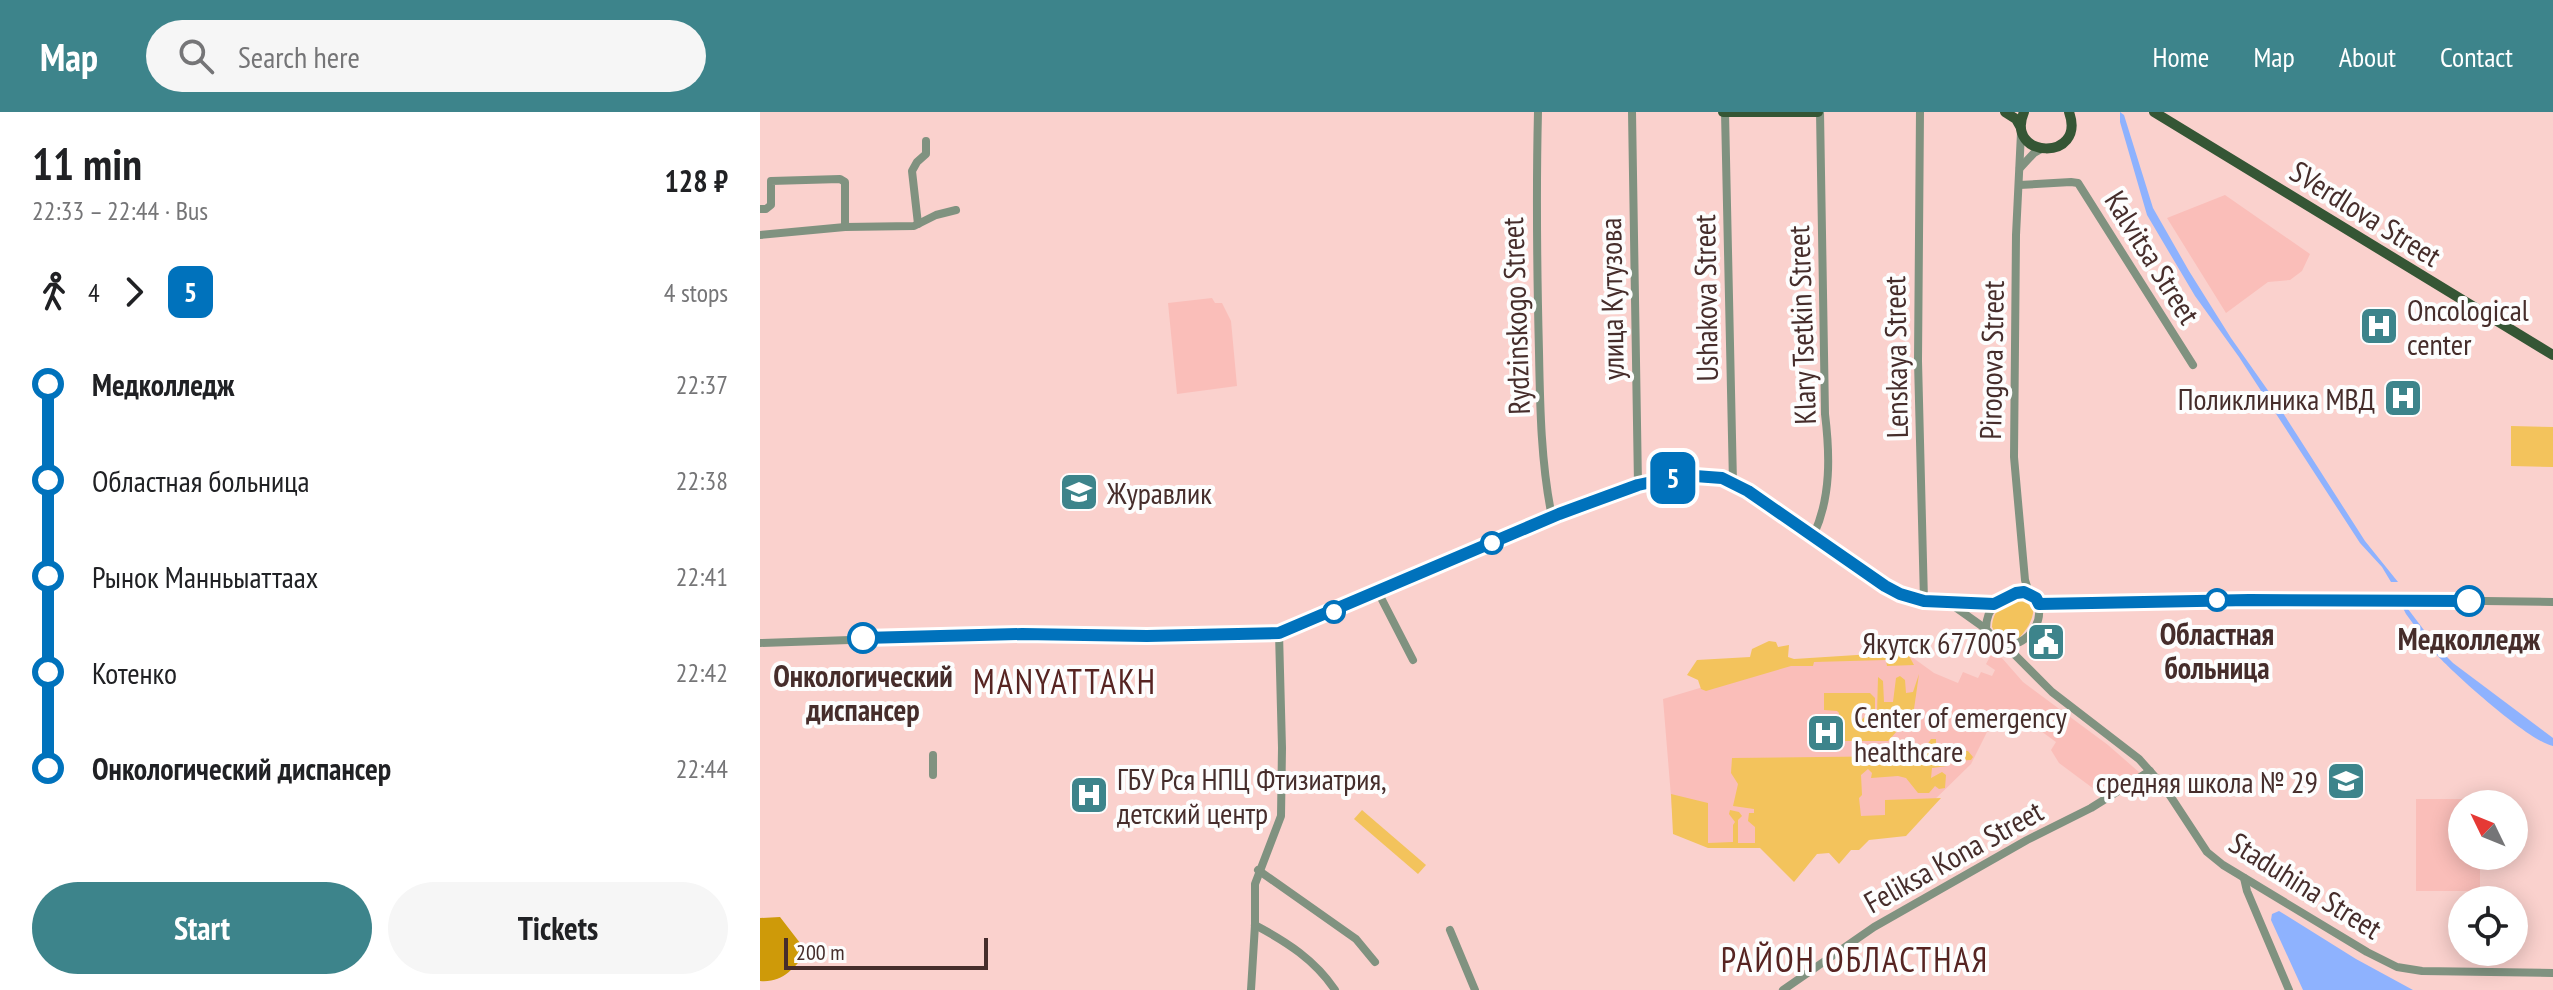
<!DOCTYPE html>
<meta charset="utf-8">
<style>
:root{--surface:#fff;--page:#f6f6f6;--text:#202124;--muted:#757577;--accent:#3d848b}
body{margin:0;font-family:"PT Sans Narrow",sans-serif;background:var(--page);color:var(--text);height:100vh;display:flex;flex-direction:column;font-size:30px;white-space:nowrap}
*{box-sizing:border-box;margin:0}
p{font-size:26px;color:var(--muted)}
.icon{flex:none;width:44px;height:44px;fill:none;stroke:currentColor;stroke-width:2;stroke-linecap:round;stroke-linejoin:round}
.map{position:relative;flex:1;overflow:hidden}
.side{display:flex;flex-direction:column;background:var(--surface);width:760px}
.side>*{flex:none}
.badge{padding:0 16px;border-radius:12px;font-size:28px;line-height:52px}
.needle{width:52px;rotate:313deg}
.buttons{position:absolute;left:1688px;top:678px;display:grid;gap:16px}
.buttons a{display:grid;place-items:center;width:80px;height:80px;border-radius:50%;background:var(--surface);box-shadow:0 4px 20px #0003;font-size:40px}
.scale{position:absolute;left:24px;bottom:20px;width:204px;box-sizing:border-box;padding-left:8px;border:4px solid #462d2b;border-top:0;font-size:22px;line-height:28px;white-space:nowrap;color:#462d2b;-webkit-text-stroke:6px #fdfdfd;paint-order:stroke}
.map>.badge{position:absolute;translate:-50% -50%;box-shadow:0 0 0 4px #fff}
.legs{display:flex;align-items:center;gap:12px;height:88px;padding:0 32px;font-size:26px}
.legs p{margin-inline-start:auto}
.head{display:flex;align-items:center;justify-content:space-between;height:136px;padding:0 32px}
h1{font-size:44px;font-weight:700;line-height:60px}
.button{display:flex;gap:16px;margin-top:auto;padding:16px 32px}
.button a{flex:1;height:92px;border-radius:48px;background:var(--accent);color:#fff;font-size:32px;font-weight:700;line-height:92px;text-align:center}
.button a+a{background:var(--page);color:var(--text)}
ul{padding:0 32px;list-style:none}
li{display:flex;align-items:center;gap:28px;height:96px;font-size:30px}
li i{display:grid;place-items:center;width:12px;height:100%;margin:0 10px;background:currentColor}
li i::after{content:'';width:20px;height:20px;margin:-10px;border:6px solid;border-radius:50%;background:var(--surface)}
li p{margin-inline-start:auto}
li:first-child i{background:linear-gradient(#0000 50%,currentColor 0)}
li:last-child i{background:linear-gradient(currentColor 50%,#0000 0)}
header{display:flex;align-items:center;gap:48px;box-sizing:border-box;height:112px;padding:0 40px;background:var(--accent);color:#fff}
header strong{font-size:38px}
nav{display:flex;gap:44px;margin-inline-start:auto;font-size:28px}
.search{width:560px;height:72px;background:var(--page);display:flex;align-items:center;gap:20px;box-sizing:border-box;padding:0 28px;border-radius:44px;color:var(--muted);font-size:30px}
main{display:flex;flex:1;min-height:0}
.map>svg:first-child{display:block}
</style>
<header>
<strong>Map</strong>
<div class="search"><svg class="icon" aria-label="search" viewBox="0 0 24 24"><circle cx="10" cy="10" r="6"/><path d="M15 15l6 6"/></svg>Search here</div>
<nav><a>Home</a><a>Map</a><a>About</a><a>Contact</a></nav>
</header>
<main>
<section class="side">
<div class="head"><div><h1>11 min</h1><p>22:33 – 22:44 · Bus</p></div><b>128 ₽</b></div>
<div class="legs"><svg class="icon" aria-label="walk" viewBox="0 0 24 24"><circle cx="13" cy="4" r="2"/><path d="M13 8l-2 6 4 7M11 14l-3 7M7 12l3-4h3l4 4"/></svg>4<svg class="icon" aria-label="forward" viewBox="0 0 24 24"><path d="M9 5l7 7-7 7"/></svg><b class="badge" style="background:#0072bc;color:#fff">5</b><p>4 stops</p></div>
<ul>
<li><i style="color:#0072bc"></i><b>Медколледж</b><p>22:37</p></li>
<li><i style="color:#0072bc"></i><span>Областная больница</span><p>22:38</p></li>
<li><i style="color:#0072bc"></i><span>Рынок Манньыаттаах</span><p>22:41</p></li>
<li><i style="color:#0072bc"></i><span>Котенко</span><p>22:42</p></li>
<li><i style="color:#0072bc"></i><b>Онкологический диспансер</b><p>22:44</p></li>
</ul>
<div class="button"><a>Start</a><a>Tickets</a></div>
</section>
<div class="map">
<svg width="1793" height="878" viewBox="0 0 1793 878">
<rect width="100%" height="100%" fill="#fad1cd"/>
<g fill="#fabeb9">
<path d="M1465 83 1550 142 1542 159 1530 168 1508 170 1466 201 1407 106Z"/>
<path d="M452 186 455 191H462L471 209 477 274 417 282 408 191Z"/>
<path d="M1234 537 1263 570 1348 633 1380 661 1342 683 1299 651 1291 638 1296 630 1251 597 1246 603 1238 598 1211 652 1163 699 1146 722 948 735 914 721 903 587 1033 548 1145 540 1174 561 1198 571 1203 560 1218 566 1221 560 1232 564 1235 558 1226 552Z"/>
<path d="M1656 687H1720V692H1702V744H1720V779H1656Z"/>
</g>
<g fill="#f3c35c">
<path d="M1751 314 1793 315V355L1751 354Z"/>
<path d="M1259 486 1271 488C1278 501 1268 517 1259 526 1246 530 1238 527 1232 515 1233 497 1243 493 1259 486Z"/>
<path d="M1009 529 1016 530 1018 535 1029 533 1028 545 1034 547 1144 540 1148 542 1154 553 1127 554 1126 548 1054 550 1053 554H1031L946 579 941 577 938 568 927 563 937 548 990 545 992 537Z"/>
<path d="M1159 562 1154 597 1146 618H1138L1128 629H1075L1079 601 1077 599 1064 598V581H1110L1115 586V600L1105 601 1097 596 1093 604 1101 609 1105 604 1117 602 1118 565 1123 569 1124 590H1133L1136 566 1140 564 1145 568 1146 581 1153 580Z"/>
<path d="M1171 627H1176V642H1203V639H1208L1213 645 1211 648 1190 649 1187 654 1172 656 1171 666 1182 660 1186 663 1185 676 1179 677 1175 674 1169 681H1158L1146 666 1138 664 1111 666 1112 661 1108 657 1101 663 1102 683 1099 686 1101 704 1125 703V688L1181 686 1146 724 1109 728 1099 738H1091L1079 752 1069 741 1057 742 1034 770 1000 736H948L913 722 911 682 948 691V731L973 730V713L975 710 969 702 970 698 979 700 982 704 978 708V731H995V715L988 709 989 701H994V697L973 694 978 672 971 661 972 646 1147 644V634L1167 633Z"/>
<path d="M602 698 666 753 658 762 594 707Z"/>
</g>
<path fill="#ce9a09" d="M20 805 47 840C34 856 23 871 0 869V806Z"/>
<g fill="#8eb2fe">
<path d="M1360 0 1364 3 1393 96 1429 159 1471 226 1514 287 1605 429 1638 470H1631L1622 455 1600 431 1479 245 1435 184 1387 103 1360 10Z"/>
<path d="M1645 493 1676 534 1693 551 1793 626V634C1770 630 1694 562 1676 542 1665 529 1656 515 1646 502L1643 496Z"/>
<path d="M1519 799 1596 847 1653 878H1543L1511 808 1512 802Z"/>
</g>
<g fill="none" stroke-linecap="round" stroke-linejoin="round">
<g stroke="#809280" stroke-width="8">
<path d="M778 0C776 80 777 160 779 240 780 295 781 352 792 405"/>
<path d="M872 0 878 373"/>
<path d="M965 0 973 371"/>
<path d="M1160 0 1158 249 1164 489"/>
<path d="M1261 21 1256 123 1254 345 1265 468 1269 481"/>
<path d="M1260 56 1274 41 1281 37"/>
<path d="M1259 73 1311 70 1318 71 1433 253"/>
<path d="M0 97H6L11 93V69L80 67 85 70V115"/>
<path d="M158 112 152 59 157 50 166 42V29"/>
<path d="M0 123 85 115 154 114 176 103 196 98"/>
<path d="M1054 422C1071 385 1070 343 1065 302L1060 0"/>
<path d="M618 480 653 548"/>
<path d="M1264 480C1298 494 1268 543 1238 531L1226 517C1226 495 1242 481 1264 480Z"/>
<path d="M1188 490 1226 517"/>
<path d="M1279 492 1571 487 1793 490"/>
<path d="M0 531 262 522 387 524 519 521 792 405 878 373 910 366 949 364 962 366 988 379 1140 482 1164 489 1234 492"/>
<path d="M1246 534 1292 580 1379 647 1405 676 1447 740 1463 753 1607 840 1637 855 1662 859 1793 861"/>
<path d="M173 663V643"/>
<path d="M498 758 596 827 615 850"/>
<path d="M1484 766 1487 779 1529 878"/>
<path d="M495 813C527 830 555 848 575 878"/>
<path d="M690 818 715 878"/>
<path d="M491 878 495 813V772L521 704 522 636 519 521"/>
<path d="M1023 878 1114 815 1267 728 1331 696 1390 659"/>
</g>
<g stroke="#355635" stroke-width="10">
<path d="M963 0H1058"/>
<path d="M1245 0 1256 7 1260 14"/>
<path d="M1264 0C1244 47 1327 50 1309 0"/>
<path d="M1394 0 1793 243"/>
</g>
</g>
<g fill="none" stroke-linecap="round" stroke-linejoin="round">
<g stroke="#fff" stroke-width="18">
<path id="line-1" d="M103 526 262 522 387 524 519 521 799 402 878 373 910 366 935 364 962 366 988 379 1125 474 1140 482 1164 489 1234 492 1256 481 1264 480 1276 486 1279 492 1489 488 1709 489"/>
</g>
<use href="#line-1" stroke="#0072bc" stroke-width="12"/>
</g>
<defs>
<g id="hospital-square" transform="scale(2)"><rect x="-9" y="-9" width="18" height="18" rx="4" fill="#3d848b" stroke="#fdfdfd"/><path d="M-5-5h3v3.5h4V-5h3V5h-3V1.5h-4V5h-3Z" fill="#fff"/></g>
<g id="school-square" transform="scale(2)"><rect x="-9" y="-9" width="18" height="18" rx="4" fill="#3d848b" stroke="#fdfdfd"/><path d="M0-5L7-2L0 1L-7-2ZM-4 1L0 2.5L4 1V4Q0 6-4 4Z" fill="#fff"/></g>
<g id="civic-square" transform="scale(2)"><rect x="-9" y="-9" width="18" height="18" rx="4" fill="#3d848b" stroke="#fdfdfd"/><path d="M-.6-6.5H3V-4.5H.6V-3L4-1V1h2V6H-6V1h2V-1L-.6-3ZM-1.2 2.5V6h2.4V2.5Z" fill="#fff"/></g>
</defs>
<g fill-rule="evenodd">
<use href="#hospital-square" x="1619" y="214"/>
<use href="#hospital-square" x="1643" y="286"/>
<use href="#school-square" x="319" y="380"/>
<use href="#civic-square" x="1286" y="530"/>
<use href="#hospital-square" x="1066" y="621"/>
<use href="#school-square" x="1586" y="669"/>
<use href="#hospital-square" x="329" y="683"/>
</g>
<g fill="#fff" stroke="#0072bc" stroke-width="4">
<circle cx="732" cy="431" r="10"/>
<circle cx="1457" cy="488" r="10"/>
<circle cx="1709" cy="489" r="14"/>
<circle cx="574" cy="500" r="10"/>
<circle cx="103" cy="526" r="14"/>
</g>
<g text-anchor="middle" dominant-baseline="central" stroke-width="8" stroke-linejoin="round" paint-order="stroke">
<g font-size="30" fill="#462d2b" stroke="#fdfdfd">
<text transform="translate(1606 101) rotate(32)">SVerdlova Street</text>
<text transform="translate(1393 145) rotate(58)">Kalvitsa Street</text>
<text transform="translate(945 186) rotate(-91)">Ushakova Street</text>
<text transform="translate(851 187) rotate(-91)">улица Кутузова</text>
<text transform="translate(755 204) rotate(-92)">Rydzinskogo Street</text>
<text transform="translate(1041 213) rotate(-92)">Klary Tsetkin Street</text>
<text transform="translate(1135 245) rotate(-91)">Lenskaya Street</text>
<text transform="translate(1231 248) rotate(-89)">Pirogova Street</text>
<text transform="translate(1193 744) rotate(-29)">Feliksa Kona Street</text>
<text transform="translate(1546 773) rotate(32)">Staduhina Street</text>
</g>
<g font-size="30" fill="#462d2b" stroke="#fdfdfd" text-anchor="start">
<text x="1647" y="197">Oncological<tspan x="1647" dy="34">center</tspan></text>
<text x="1615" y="286" text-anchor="end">Поликлиника МВД</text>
<text x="347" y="380">Журавлик</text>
<text x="1258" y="530" text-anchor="end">Якутск 677005</text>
<text x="1094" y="604">Center of emergency<tspan x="1094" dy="34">healthcare</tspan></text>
<text x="357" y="666">ГБУ Рся НПЦ Фтизиатрия,<tspan x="357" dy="34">детский центр</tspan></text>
<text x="1558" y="669" text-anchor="end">средняя школа № 29</text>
</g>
<g font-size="30" font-weight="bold" fill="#462d2b" stroke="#fdfdfd">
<text x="1457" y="521">Областная<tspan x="1457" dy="34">больница</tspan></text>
<text x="1709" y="526">Медколледж</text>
<text x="103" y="563">Онкологический<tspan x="103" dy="34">диспансер</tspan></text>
</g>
<g font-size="34" letter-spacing="2" fill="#572422" stroke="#fdfdfd">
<text x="305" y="569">MANYATTAKH</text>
<text x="1095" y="847">РАЙОН ОБЛАСТНАЯ</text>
</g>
</g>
</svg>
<div class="buttons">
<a><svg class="needle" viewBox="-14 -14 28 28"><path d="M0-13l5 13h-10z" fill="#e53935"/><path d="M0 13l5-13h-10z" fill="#757577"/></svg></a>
<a><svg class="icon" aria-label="locate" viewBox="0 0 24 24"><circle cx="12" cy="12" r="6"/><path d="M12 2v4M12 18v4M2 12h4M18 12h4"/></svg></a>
</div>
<div class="scale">200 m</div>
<b class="badge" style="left:913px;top:366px;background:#0072bc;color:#fff">5</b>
</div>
</main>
